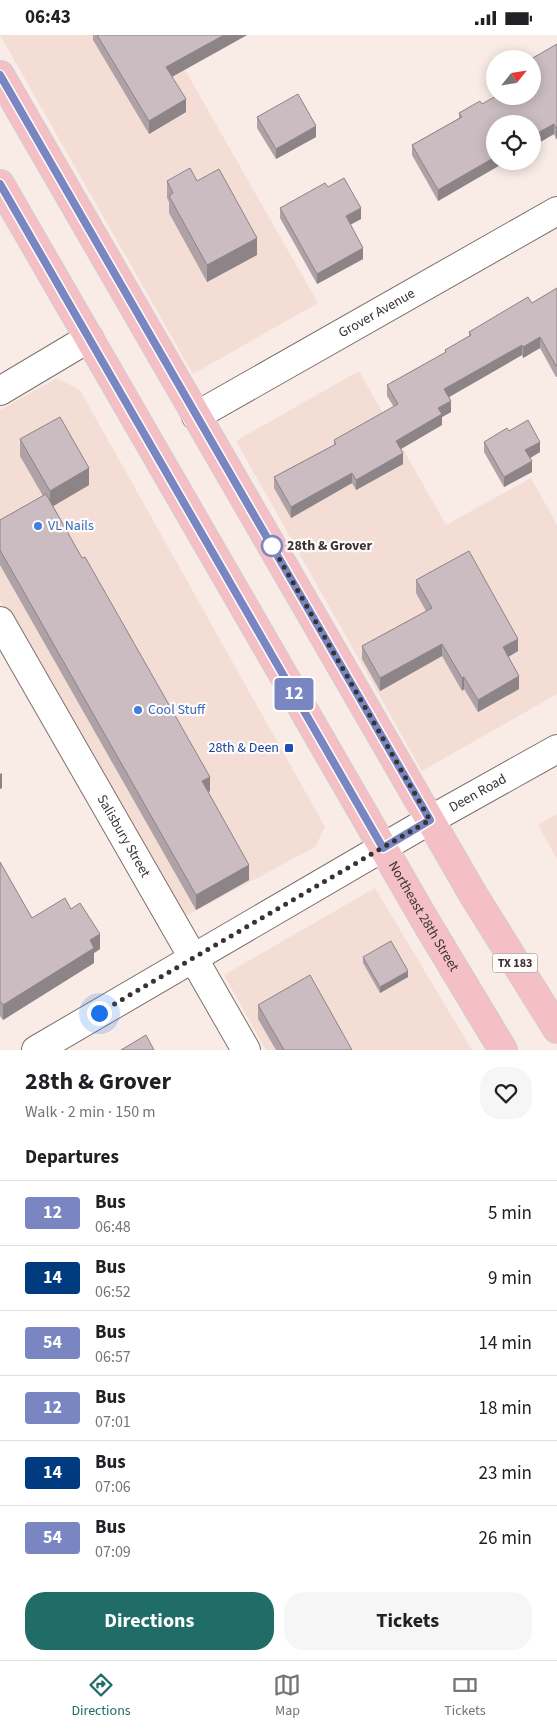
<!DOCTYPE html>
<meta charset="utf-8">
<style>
:root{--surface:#fff;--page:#f6f6f6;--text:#202124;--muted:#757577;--line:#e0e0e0;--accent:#206c67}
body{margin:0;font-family:"Source Sans 3",sans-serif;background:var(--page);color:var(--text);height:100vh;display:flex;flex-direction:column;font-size:19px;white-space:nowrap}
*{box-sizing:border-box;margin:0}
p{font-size:16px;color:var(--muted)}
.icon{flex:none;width:28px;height:28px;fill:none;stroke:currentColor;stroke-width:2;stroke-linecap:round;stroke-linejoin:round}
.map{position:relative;height:1015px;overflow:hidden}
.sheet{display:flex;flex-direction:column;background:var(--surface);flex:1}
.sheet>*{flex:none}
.badge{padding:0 10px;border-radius:4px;font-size:18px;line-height:32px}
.needle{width:32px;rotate:60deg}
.controls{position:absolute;left:486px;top:15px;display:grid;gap:10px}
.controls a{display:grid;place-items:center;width:55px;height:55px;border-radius:50%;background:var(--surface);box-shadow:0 2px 12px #0003;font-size:25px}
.you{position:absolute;width:25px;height:25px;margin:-12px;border:4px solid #fff;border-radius:50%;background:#1a73e8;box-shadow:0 0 0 8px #1a73e833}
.map>.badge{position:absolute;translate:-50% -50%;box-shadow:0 0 0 2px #fff}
h2{padding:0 25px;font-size:19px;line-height:45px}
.round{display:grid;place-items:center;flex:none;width:52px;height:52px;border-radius:20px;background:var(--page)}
.overview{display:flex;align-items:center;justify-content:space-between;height:85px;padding:0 25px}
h1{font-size:24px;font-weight:700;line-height:38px}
.action{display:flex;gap:10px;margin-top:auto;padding:10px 25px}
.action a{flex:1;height:58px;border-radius:20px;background:var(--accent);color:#fff;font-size:20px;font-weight:700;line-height:58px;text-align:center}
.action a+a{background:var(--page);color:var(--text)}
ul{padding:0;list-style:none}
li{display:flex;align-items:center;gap:15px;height:65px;padding:0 25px;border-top:1px solid var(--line)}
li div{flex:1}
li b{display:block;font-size:19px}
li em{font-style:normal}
li .badge{min-width:55px;font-weight:700;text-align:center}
.status{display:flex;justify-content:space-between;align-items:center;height:35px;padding:0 25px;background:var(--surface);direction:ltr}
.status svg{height:14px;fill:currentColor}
.menu{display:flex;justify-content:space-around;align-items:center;height:70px;border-top:1px solid var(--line);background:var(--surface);font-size:14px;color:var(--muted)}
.menu a{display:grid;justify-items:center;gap:2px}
.menu .on{color:var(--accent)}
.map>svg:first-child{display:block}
</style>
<div class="status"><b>06:43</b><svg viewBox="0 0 49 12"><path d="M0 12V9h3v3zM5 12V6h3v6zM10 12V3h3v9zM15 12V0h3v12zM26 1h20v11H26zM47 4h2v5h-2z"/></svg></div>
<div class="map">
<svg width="557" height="1015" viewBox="0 0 557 1015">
<rect width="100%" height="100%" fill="#f9ebe6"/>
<g fill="#f3ddd5">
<path d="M0 0H165L318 268 193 339Z"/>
<path d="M359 336 446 490 531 443 557 490V659L422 736 236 406Z"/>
<path d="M57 343 80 355 325 792 315 812 186 881 0 565V375Z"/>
<path d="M557 779V824L538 790Z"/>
<path d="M375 853 472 1015H266L224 940Z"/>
</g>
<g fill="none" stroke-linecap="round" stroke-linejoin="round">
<g stroke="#7d716d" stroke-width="30">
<g id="minor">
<path d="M0 356 89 303"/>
<path id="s1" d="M196 381 557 176"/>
<path id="s2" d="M0 586 246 1015"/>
<path id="s3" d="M36 1015 430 785 557 714"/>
</g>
</g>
<g stroke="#cfcece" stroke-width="30">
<g id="major">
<path d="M0 40 474 861 557 994"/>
<path id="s4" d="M0 149 426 887 503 1015"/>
</g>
</g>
<use href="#minor" stroke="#fff" stroke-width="28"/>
<use href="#major" stroke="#f5bfc6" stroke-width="28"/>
</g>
<g fill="#aea2a6">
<path d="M93 0H247L172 42 186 77 149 99 93 5Z"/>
<path d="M557 9V103L556 104 554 99 495 126H507L438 166 412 120V110L459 83V78L482 69 532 61Z"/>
<path d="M257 82 316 102 276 124 257 93Z"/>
<path d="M167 146H197L257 220 207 247 169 178V167L167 163Z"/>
<path d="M328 152 361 184 350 190 363 224 317 249 280 183V173Z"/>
<path d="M557 253V342H556L540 313 523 323 522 320 449 362 451 377 442 382V390L400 414 403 429 356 455 352 448 291 483 274 453V442L334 410V405L394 372 387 361V350L445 318V315L469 301V297L532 268Z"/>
<path d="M509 396 540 417 530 423 532 437 504 452 484 417V407Z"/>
<path d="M20 404 89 450 53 471 210 756 208 757 249 845 196 875 0 530V485L43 461 20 421Z"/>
<path d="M416 545 518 616 508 622 519 654 478 677 464 654 462 656 442 621 380 656 362 624V611L426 576 416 558Z"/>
<path d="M0 827 32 883 71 874 100 914 94 918V928L3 985 0 981Z"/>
<path d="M363 922 408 942 380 958 363 928Z"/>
<path d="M258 970 352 1015H276L258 984Z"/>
</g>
<g fill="#8d8487">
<path d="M224 0H247L166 45V32Z"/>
<path d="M186 64V77L149 99V86Z"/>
<path d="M554 89V99L532 112V101Z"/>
<path d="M316 91V102L276 124V114Z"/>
<path d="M557 92V103L556 104V93Z"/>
<path d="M495 122V126H507L438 166V155Z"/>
<path d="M361 173V184L346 192V181Z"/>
<path d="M257 203V220L207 247V230Z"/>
<path d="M363 213V224L317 249V239Z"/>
<path d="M540 302V313L523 323V312Z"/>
<path d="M522 310V320L444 365V354Z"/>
<path d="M451 366V377L442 382V390L396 417V406L438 373Z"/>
<path d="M540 407V417L525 426V415Z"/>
<path d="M403 418V429L356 455V445Z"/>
<path d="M532 426V437L504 452V442Z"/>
<path d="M89 433V450L50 473V456Z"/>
<path d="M352 438V448L291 483V472Z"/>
<path d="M518 604V616L503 625V612Z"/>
<path d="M442 609V621L380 656V643Z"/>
<path d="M519 641V654L478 677V665Z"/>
<path d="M464 642V654L462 656V643Z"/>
<path d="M2 738V753L0 754V739Z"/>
<path d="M210 742V756L202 761V746Z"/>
<path d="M249 830V845L196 875V860Z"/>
<path d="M100 899V914L94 918V928L3 985V970L90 905Z"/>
<path d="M408 936V942L380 958V952Z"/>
</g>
<g fill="#cabcc1" stroke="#8d8487">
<path d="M97 0H224L166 32 186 64 149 86Z"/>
<path d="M557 9V92L556 93 554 89 532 101V89H495V122L438 155 412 110 462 82 459 78 480 66 482 69 496 61H532V24H531Z"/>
<path d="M298 59 316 91 276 114 257 82Z"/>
<path d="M190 133 197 146 219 134 257 203 207 230 169 161 173 158 167 146Z"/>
<path d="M344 143 361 173 346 181 363 213 317 239 280 173 325 148 328 152Z"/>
<path d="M557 253V331H556L540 302 523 312 522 310 444 354 451 366 438 373 442 379 396 406 403 418 356 445 352 438 291 472 274 442 336 409 334 405 398 369 387 350 446 317 445 315 471 300 469 297 528 262 532 268Z"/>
<path d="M60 382 89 433 50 456 20 404Z"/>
<path d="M528 385 540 407 525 415 532 426 504 442 484 407 507 393 509 396Z"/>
<path d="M46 459 82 523 85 522 210 742 202 746 249 830 196 860 0 515V485Z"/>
<path d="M469 516 518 604 503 612 519 641 478 665 464 642 462 643 442 609 380 643 362 611 432 573 416 545Z"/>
<path d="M0 827 32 883 65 863 71 874 80 868 100 899 90 905 94 913 3 970 0 966Z"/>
<path d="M391 906 408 936 380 952 363 922Z"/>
<path d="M310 940 352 1015H284L258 970Z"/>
<path d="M146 1000 154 1015H121Z"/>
</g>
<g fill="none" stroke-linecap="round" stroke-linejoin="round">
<g stroke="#fff" stroke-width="11">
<path id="line" d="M0 40 430 785 383 813 0 149"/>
</g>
<use href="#line" stroke="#7986c2" stroke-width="8"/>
<path stroke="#383331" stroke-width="5" stroke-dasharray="0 9" d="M99 978 430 785 272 511"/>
</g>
<g fill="#3f7fe0" stroke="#fefbfa" stroke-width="2">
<circle cx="38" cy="491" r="5"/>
<circle cx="138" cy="675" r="5"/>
</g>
<circle fill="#fff" stroke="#7986c2" stroke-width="2.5" cx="272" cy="511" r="10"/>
<rect fill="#1a4fb4" stroke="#fefbfa" stroke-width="2" x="284" y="708" width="10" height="10" rx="2.5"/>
<g text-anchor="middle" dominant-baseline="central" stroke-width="4.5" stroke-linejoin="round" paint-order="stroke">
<rect fill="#fefbfa" stroke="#736f6d" stroke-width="1" x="492.5" y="918.5" width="45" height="19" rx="4"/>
<g font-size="12" font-weight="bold" fill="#383331">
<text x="515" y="928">TX 183</text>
</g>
<g font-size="14" fill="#383331" stroke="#fefbfa">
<text stroke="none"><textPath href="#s1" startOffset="208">Grover Avenue</textPath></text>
<text stroke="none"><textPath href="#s3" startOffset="511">Deen Road</textPath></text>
<text stroke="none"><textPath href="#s2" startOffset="248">Salisbury Street</textPath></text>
<text stroke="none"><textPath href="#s4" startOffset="846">Northeast 28th Street</textPath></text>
</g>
<g font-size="14" fill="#366cbe" stroke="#fefbfa" text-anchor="start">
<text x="48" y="491">VL Nails</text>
<text x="148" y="675">Cool Stuff</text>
</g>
<g font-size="14" font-weight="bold" fill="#383331" stroke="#fefbfa" text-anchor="start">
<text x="287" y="511">28th &amp; Grover</text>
</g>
<g font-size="14" fill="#164399" stroke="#fefbfa" text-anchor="end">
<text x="279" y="713">28th &amp; Deen</text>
</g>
</g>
</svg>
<div class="controls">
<a><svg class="needle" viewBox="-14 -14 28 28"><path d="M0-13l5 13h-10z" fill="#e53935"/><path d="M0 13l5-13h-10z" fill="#757577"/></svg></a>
<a><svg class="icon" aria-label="locate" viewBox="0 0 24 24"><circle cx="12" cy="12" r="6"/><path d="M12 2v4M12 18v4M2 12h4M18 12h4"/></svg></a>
</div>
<div class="you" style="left:99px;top:978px"></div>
<b class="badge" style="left:294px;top:659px;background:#7986c2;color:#fff">12</b>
</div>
<section class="sheet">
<div class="overview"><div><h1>28th &amp; Grover</h1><p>Walk · 2 min · 150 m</p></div><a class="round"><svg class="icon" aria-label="heart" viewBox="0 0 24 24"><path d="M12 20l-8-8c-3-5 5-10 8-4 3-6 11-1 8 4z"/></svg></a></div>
<h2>Departures</h2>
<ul>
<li><span class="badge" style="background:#7986c2;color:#fff">12</span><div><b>Bus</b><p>06:48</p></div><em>5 min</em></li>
<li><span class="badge" style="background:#003b80;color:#fff">14</span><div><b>Bus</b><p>06:52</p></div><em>9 min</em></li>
<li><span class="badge" style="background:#7986c2;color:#fff">54</span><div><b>Bus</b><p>06:57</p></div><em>14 min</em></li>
<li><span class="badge" style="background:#7986c2;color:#fff">12</span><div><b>Bus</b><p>07:01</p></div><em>18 min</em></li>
<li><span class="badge" style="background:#003b80;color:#fff">14</span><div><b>Bus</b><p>07:06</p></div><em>23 min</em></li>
<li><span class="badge" style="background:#7986c2;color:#fff">54</span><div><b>Bus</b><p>07:09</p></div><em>26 min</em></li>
</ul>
<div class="action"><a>Directions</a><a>Tickets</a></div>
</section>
<nav class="menu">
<a class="on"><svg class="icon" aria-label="directions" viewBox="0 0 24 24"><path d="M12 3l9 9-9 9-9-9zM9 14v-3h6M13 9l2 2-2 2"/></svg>Directions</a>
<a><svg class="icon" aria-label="map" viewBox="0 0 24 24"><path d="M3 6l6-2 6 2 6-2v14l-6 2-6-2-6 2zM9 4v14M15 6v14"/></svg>Map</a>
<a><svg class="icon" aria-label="tickets" viewBox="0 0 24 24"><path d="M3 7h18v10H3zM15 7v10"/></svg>Tickets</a>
</nav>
